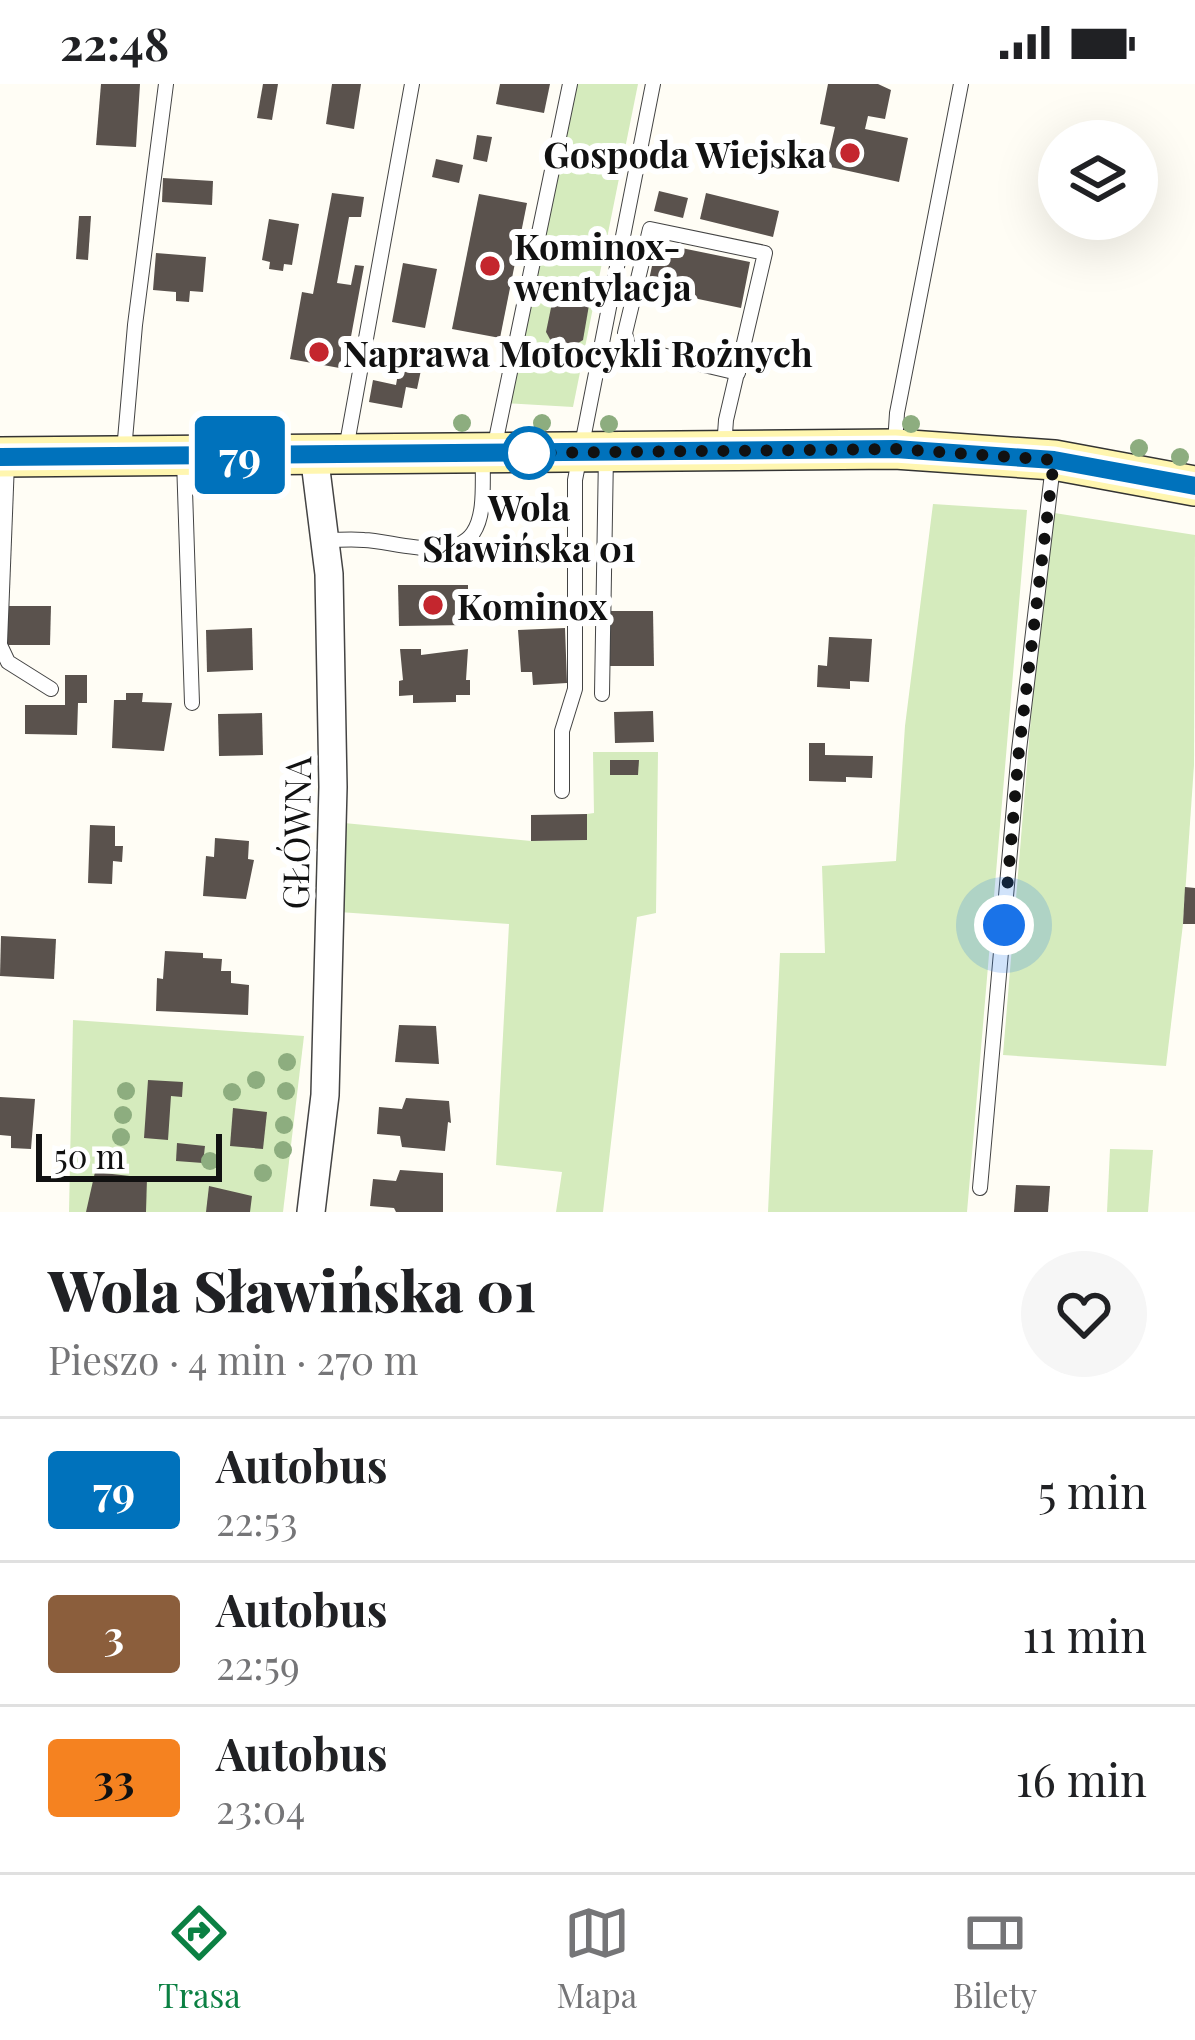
<!DOCTYPE html>
<html lang="pl">
<meta charset="utf-8">
<style>
:root{--surface:#fff;--page:#f6f6f6;--text:#202124;--muted:#757577;--line:#e0e0e0;--accent:#0b8043}
body{margin:0;font-family:"Playfair Display",serif;background:var(--page);color:var(--text);height:100vh;display:flex;flex-direction:column;font-size:45px;white-space:nowrap}
*{box-sizing:border-box;margin:0}
p{font-size:39px;color:var(--muted)}
.icon{flex:none;width:66px;height:66px;fill:none;stroke:currentColor;stroke-width:2;stroke-linecap:round;stroke-linejoin:round}
.map{position:relative;height:1128px;overflow:hidden}
.drawer{display:flex;flex-direction:column;background:var(--surface);flex:1}
.drawer>*{flex:none}
.badge{padding:0 24px;border-radius:9px;font-size:42px;line-height:78px}
.fabs{position:absolute;left:1038px;top:36px;display:grid;gap:24px}
.fabs a{display:grid;place-items:center;width:120px;height:120px;border-radius:50%;background:var(--surface);box-shadow:0 12px 48px #0002;font-size:60px}
.scale{position:absolute;left:36px;bottom:30px;width:186px;box-sizing:border-box;padding-left:12px;border:6px solid #111;border-top:0;font-size:33px;line-height:42px;white-space:nowrap;color:#111;-webkit-text-stroke:9px #fff;paint-order:stroke}
.you{position:absolute;width:60px;height:60px;margin:-30px;border:9px solid #fff;border-radius:50%;background:#1a73e8;box-shadow:0 0 0 18px #1a73e833}
.map>.badge{position:absolute;translate:-50% -50%;box-shadow:0 0 0 6px #fff}
.round{display:grid;place-items:center;flex:none;width:126px;height:126px;border-radius:63px;background:var(--page)}
.head{display:flex;align-items:center;justify-content:space-between;height:204px;padding:0 48px}
h1{font-size:57px;font-weight:800;line-height:90px}
ul{padding:0;list-style:none}
li{display:flex;align-items:center;gap:36px;height:144px;padding:0 48px;border-top:3px solid var(--line)}
li div{flex:1}
li b{display:block;font-size:45px}
li em{font-style:normal}
li .badge{min-width:132px;font-weight:700;text-align:center}
.status{display:flex;justify-content:space-between;align-items:center;height:84px;padding:0 60px;background:var(--surface);direction:ltr}
.status svg{height:33px;fill:currentColor}
.tabs{display:flex;justify-content:space-around;align-items:center;height:168px;border-top:3px solid var(--line);background:var(--surface);font-size:33px;color:var(--muted)}
.tabs a{display:grid;justify-items:center;gap:6px}
.tabs .on{color:var(--accent)}
.map>svg:first-child{display:block}
</style>
<div class="status"><b>22:48</b><svg viewBox="0 0 49 12"><path d="M0 12V9h3v3zM5 12V6h3v6zM10 12V3h3v9zM15 12V0h3v12zM26 1h20v11H26zM47 4h2v5h-2z"/></svg></div>
<div class="map">
<svg width="1195" height="1128" viewBox="0 0 1195 1128">
<rect width="100%" height="100%" fill="#fffdf5"/>
<g fill="#d5ebbd">
<path d="M567 0H638L573 323 504 319Z"/>
<path d="M933 420 1027 426 967 1128H768L780 869H825L822 782 896 777 905 642Z"/>
<path d="M1048 428 1195 451 1194 681 1183 840 1166 982 1003 971Z"/>
<path d="M593 668H658L656 829 637 833 603 1128H556L562 1088 496 1081 509 840 339 828 344 739 531 757 587 756V730L594 729Z"/>
<path d="M73 936 304 952 283 1128H69Z"/>
<path d="M1110 1065 1153 1066 1148 1128H1107Z"/>
</g>
<g fill="#5a524d">
<path d="M101 0H140L136 63 96 61Z"/>
<path d="M263 0H278L272 36 257 34Z"/>
<path d="M332 0H361L354 45 326 40Z"/>
<path d="M500 0H550L544 29 496 20Z"/>
<path d="M828 0H878L891 6 885 35 868 32 865 45 908 54 899 98 826 82 835 43 820 40Z"/>
<path d="M477 51 492 53 487 78 473 75Z"/>
<path d="M436 75 463 81 459 99 432 93Z"/>
<path d="M163 94 213 97 212 121 162 118Z"/>
<path d="M659 107 688 114 683 134 654 127Z"/>
<path d="M332 109 364 113 361 133H349L337 199 351 201 355 181 364 182 345 285 290 275 302 208 313 210Z"/>
<path d="M706 109 779 127 773 153 700 135Z"/>
<path d="M479 110 527 119 500 254 452 245Z"/>
<path d="M79 132H91L88 176 76 175Z"/>
<path d="M269 135 299 140 292 181 284 180 283 187 269 185 270 178 262 176Z"/>
<path d="M657 159 750 178 741 224 684 212V209L676 207 675 210 647 205Z"/>
<path d="M156 169 206 173 203 208 190 207 189 218 176 217V208L153 206Z"/>
<path d="M403 179 437 185 425 244 392 238Z"/>
<path d="M561 209 584 213 589 221 583 256 575 261 551 257 546 248 553 214Z"/>
<path d="M402 267 424 272 417 305 406 303 402 324 369 318 373 296 396 301Z"/>
<path d="M398 501H468V541L399 542Z"/>
<path d="M8 522H51L50 561H7Z"/>
<path d="M609 527H653L654 582H610Z"/>
<path d="M252 544 253 586 207 588 206 546Z"/>
<path d="M565 544 567 599 533 601 532 588H521L518 546Z"/>
<path d="M829 553 872 555 869 598 850 597V605L817 603 818 581 827 582Z"/>
<path d="M400 565H421V571L468 565 466 596H470V611H456V618L413 619V611L399 612V597L403 596Z"/>
<path d="M65 591H87V619H78L77 651 25 650V621H65Z"/>
<path d="M126 609H143L142 618 172 619 164 667 112 664 114 616H126Z"/>
<path d="M653 627 654 658 615 659 614 628Z"/>
<path d="M262 629 263 671 219 672 218 630Z"/>
<path d="M809 659H825V671L873 672 872 694 846 693V698L809 697Z"/>
<path d="M610 676H639L638 691H610Z"/>
<path d="M587 730V756L531 757V731Z"/>
<path d="M90 741 115 742V762H123L122 778 113 777 112 800 88 799Z"/>
<path d="M215 754 249 757 248 775 254 776 246 815 203 812 206 772 214 773Z"/>
<path d="M1185 803 1195 804V840H1183Z"/>
<path d="M1 852 56 855 54 895 0 892Z"/>
<path d="M165 867 203 869V874L222 875 221 887H231V899L249 901 248 931 156 927 157 894 163 895Z"/>
<path d="M399 941 436 942 439 980 395 978Z"/>
<path d="M148 996 183 998 182 1013 171 1012 168 1056 144 1054Z"/>
<path d="M0 1013 35 1015 31 1065 11 1064V1052L0 1051Z"/>
<path d="M406 1014 449 1017 451 1039 448 1038 445 1067 402 1063 400 1052 377 1050 379 1023 402 1025Z"/>
<path d="M233 1024 267 1028 263 1065 230 1062Z"/>
<path d="M177 1059 205 1062 203 1079 176 1077Z"/>
<path d="M400 1086 443 1089V1128H396L394 1124 370 1122 373 1095 396 1097Z"/>
<path d="M95 1088 147 1094 146 1128H86Z"/>
<path d="M1016 1101 1050 1102 1048 1128H1014Z"/>
<path d="M209 1102 252 1112 250 1128H206Z"/>
</g>
<g fill="none" stroke-linecap="round" stroke-linejoin="round">
<g stroke="#444" stroke-width="16">
<g id="service">
<path d="M895 360 897 329 961 0"/>
<path d="M724 364 726 336 765 169 650 145 625 249 628 263 738 289"/>
<path d="M346 365 412 0"/>
<path d="M494 365 570 0"/>
<path d="M124 367 135 241 166 0"/>
<path d="M184 376 192 619"/>
<path d="M326 456C339 456 352 455 364 456 393 457 453 479 473 449 486 430 482 397 483 374"/>
<path d="M0 559 7 378"/>
<path d="M0 561 8 578 51 605"/>
<path d="M602 610 606 370"/>
<path d="M562 707V647L575 605V396L653 0"/>
<path d="M980 1104 1019 666 1053 381"/>
</g>
</g>
<g stroke="#444" stroke-width="30">
<path id="minor" d="M311 1128 325 1011 333 703 329 490 314 370"/>
</g>
<g stroke="#333" stroke-width="42">
<path id="secondary" d="M0 373 895 365 1054 376 1195 402"/>
</g>
<use href="#service" stroke="#fff" stroke-width="14"/>
<use href="#minor" stroke="#fff" stroke-width="27"/>
<use href="#secondary" stroke="#fff6b0" stroke-width="39"/>
</g>
<g fill="#8dad7f">
<circle cx="462" cy="339" r="9"/>
<circle cx="542" cy="339" r="9"/>
<circle cx="609" cy="340" r="9"/>
<circle cx="911" cy="340" r="9"/>
<circle cx="1139" cy="364" r="9"/>
<circle cx="1180" cy="373" r="9"/>
<circle cx="287" cy="978" r="9"/>
<circle cx="256" cy="996" r="9"/>
<circle cx="126" cy="1007" r="9"/>
<circle cx="286" cy="1007" r="9"/>
<circle cx="232" cy="1008" r="9"/>
<circle cx="123" cy="1031" r="9"/>
<circle cx="284" cy="1041" r="9"/>
<circle cx="121" cy="1053" r="9"/>
<circle cx="283" cy="1066" r="9"/>
<circle cx="210" cy="1077" r="9"/>
<circle cx="263" cy="1089" r="9"/>
</g>
<g fill="none" stroke-linecap="round" stroke-linejoin="round">
<g stroke="#fff" stroke-width="27">
<path id="line" d="M0 373 895 365 1054 376 1195 402"/>
</g>
<use href="#line" stroke="#0072bc" stroke-width="18"/>
<path stroke="#111" stroke-width="12" stroke-dasharray="0 21.6" d="M529 369 895 365 1054 376 1019 666 1004 841"/>
</g>
<g fill="#c4262e" stroke="#fff" stroke-width="4.5">
<circle cx="850" cy="69" r="12"/>
<circle cx="490" cy="182" r="12"/>
<circle cx="319" cy="268" r="12"/>
<circle cx="433" cy="521" r="12"/>
</g>
<circle fill="#fff" stroke="#0072bc" stroke-width="6" cx="529" cy="369" r="24"/>
<g text-anchor="middle" dominant-baseline="central" stroke-width="12" stroke-linejoin="round" paint-order="stroke">
<g font-size="36" font-weight="bold" fill="#111" stroke="#fff" text-anchor="start">
<text x="826" y="69" text-anchor="end">Gospoda Wiejska</text>
<text x="514" y="161">Kominox-<tspan x="514" dy="41">wentylacja</tspan></text>
<text x="343" y="268">Naprawa Motocykli Rożnych</text>
<text x="457" y="521">Kominox</text>
</g>
<g font-size="36" font-weight="bold" fill="#111" stroke="#fff">
<text x="529" y="422">Wola<tspan x="529" dy="41">Sławińska 01</tspan></text>
</g>
<g font-size="36" fill="#111" stroke="#fff">
<text transform="translate(295 749) rotate(-89)">GŁÓWNA</text>
</g>
</g>
</svg>
<div class="fabs">
<a><svg class="icon" aria-label="layers" viewBox="0 0 24 24"><path d="M12 4l9 5-9 5-9-5zM3 14l9 5 9-5"/></svg></a>
</div>
<div class="scale">50 m</div>
<div class="you" style="left:1004px;top:841px"></div>
<b class="badge" style="left:240px;top:371px;background:#0072bc;color:#fff">79</b>
</div>
<section class="drawer">
<div class="head"><div><h1>Wola Sławińska 01</h1><p>Pieszo · 4 min · 270 m</p></div><a class="round"><svg class="icon" aria-label="heart" viewBox="0 0 24 24"><path d="M12 20l-8-8c-3-5 5-10 8-4 3-6 11-1 8 4z"/></svg></a></div>
<ul>
<li><span class="badge" style="background:#0072bc;color:#fff">79</span><div><b>Autobus</b><p>22:53</p></div><em>5 min</em></li>
<li><span class="badge" style="background:#8b5e3c;color:#fff">3</span><div><b>Autobus</b><p>22:59</p></div><em>11 min</em></li>
<li><span class="badge" style="background:#f58220;color:#111">33</span><div><b>Autobus</b><p>23:04</p></div><em>16 min</em></li>
</ul>
</section>
<nav class="tabs">
<a class="on"><svg class="icon" aria-label="directions" viewBox="0 0 24 24"><path d="M12 3l9 9-9 9-9-9zM9 14v-3h6M13 9l2 2-2 2"/></svg>Trasa</a>
<a><svg class="icon" aria-label="map" viewBox="0 0 24 24"><path d="M3 6l6-2 6 2 6-2v14l-6 2-6-2-6 2zM9 4v14M15 6v14"/></svg>Mapa</a>
<a><svg class="icon" aria-label="tickets" viewBox="0 0 24 24"><path d="M3 7h18v10H3zM15 7v10"/></svg>Bilety</a>
</nav>
